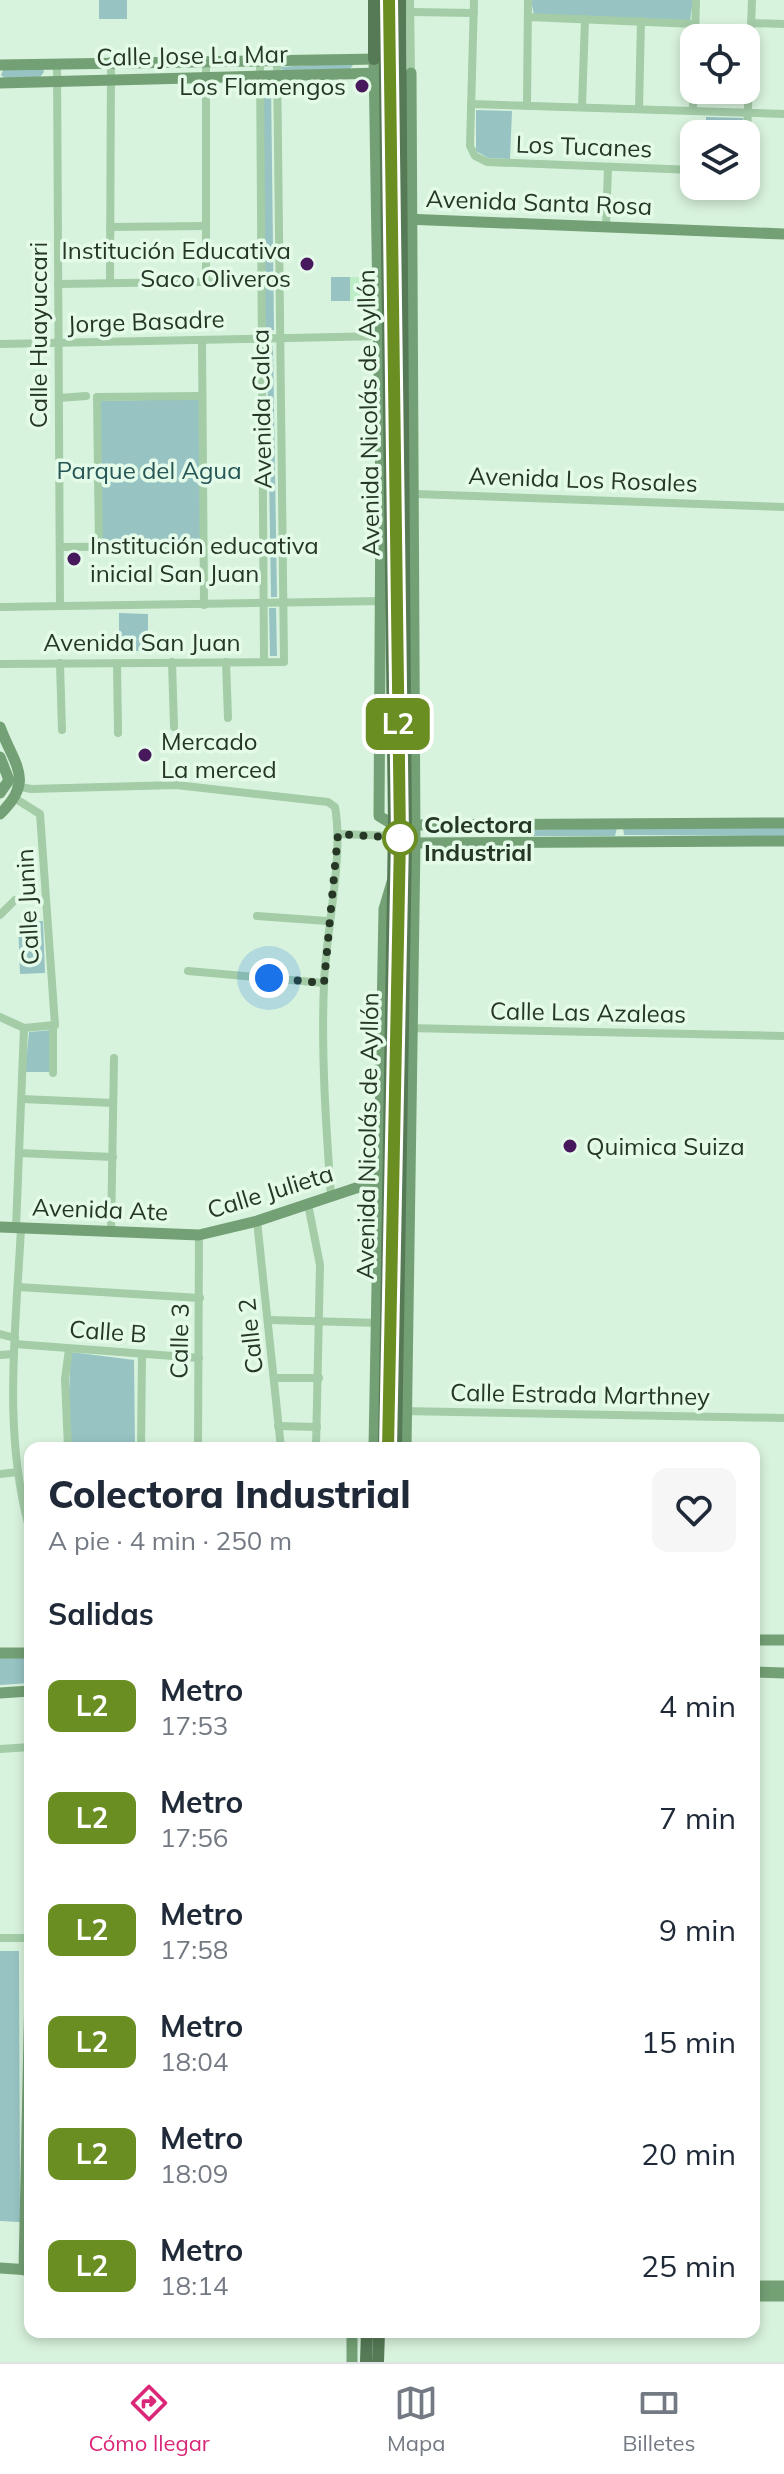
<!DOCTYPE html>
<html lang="es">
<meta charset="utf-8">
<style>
:root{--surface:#fff;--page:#f6f6f7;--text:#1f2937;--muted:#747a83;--line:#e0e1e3;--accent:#db2777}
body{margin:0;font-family:Mulish,sans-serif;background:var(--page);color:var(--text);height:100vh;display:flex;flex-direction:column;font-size:30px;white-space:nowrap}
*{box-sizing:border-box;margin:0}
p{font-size:26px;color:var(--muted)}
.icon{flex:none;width:44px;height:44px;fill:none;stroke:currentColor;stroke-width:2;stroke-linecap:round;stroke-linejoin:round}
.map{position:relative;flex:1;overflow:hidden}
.sheet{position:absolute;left:24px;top:1442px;width:736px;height:896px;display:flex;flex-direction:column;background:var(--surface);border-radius:16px;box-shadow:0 4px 12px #0003}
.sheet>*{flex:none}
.badge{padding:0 16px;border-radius:12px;font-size:28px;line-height:52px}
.fabs{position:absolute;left:680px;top:24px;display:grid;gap:16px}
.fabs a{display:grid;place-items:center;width:80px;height:80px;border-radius:16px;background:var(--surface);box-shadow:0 4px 12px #0003;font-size:40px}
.you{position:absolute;width:40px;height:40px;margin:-20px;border:6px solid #fff;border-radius:50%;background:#1a73e8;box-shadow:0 0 0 12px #1a73e833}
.map>.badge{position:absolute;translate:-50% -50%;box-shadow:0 0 0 4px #fff}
h2{padding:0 24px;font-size:30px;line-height:72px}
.round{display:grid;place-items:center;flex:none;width:84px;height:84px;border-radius:16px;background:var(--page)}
.overview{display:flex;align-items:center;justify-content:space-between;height:136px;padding:0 24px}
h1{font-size:38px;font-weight:800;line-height:60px}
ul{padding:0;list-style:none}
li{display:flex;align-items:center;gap:24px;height:112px;padding:0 24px}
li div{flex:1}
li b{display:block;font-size:30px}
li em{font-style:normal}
li .badge{min-width:88px;font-weight:700;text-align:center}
.tab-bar{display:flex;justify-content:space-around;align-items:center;height:112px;border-top:2px solid var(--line);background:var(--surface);font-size:22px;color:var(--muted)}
.tab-bar a{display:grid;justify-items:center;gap:4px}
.tab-bar .active{color:var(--accent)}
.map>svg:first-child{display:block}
</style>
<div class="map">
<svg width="784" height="2362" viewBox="0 0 784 2362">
<rect width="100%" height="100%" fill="#d8f3dd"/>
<g fill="#97c3c3">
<rect x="99" y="0" width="28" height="19"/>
<path d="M531 0H693L690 21 534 15Z"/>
<path d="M355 62 350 69 283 71 280 67Z"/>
<path d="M4 68 43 69 44 72 40 77 5 78 1 75Z"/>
<path d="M271 82 274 330 265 331 263 83Z"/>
<path d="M476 110 512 111 510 159 488 158 476 151Z"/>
<path d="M706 117 743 118 745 134H706Z"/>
<rect x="331" y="277" width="19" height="24"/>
<path d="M267 346H273L277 597H271Z"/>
<path d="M200 399 201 540 98 545 96 401Z"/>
<path d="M269 608H276L277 656H270Z"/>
<path d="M119 613 148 614V651H119Z"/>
<path d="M784 827V836L624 835 623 828Z"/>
<path d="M617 828 615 836H522V830Z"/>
<path d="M43 921 45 973 20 974 18 922Z"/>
<path d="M52 1030V1072H25L29 1032Z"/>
<path d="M71 1352 134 1360 135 1448H72L68 1410Z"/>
<path d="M0 1656 30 1658V1683L0 1685Z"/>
<path d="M0 1951H19L20 2222 0 2221Z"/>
</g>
<path fill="#bdedc7" d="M350 277H371L372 301H350Z"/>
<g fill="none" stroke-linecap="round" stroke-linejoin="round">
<g stroke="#a3cca7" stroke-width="8">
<path d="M410 0 411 73"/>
<path d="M474 0 470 146 475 156 487 162 694 170"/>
<path d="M410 12 474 13"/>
<path d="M528 17 695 24"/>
<path d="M751 23 784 24"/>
<path d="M695 38 696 0"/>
<path d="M260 60 264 662"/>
<path d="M57 63 60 606"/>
<path d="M471 104 784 114"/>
<path d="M527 105 528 0"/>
<path d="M582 107 585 19"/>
<path d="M639 109 641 21"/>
<path d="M693 111 694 61"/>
<path d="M746 161 752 0"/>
<path d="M110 227 206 226"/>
<path d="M606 227 608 167"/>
<path d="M206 281V60"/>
<path d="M110 283 111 61"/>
<path d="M58 284 262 281"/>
<path d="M202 340 204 605"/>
<path d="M0 344 383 336"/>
<path d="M59 398 86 396"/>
<path d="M386 493 784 507"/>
<path d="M99 546 97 397 201 396"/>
<path d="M60 547 203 546"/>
<path d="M0 607 383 601"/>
<path d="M172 662 174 727"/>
<path d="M226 662 228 718"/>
<path d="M60 663 62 730"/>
<path d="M117 663 118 733"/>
<path d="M0 664 284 662 277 60"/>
<path d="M16 786 31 789 176 785 328 802 335 807C344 857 326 930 324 983 321 1054 326 1125 331 1196"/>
<path d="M338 834 394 836"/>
<path d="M0 915 15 900"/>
<path d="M257 916 327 921"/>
<path d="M188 971 324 983"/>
<path d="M0 1017 24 1028 55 1025 40 814 16 799"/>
<path d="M53 1027V1073"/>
<path d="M408 1028 784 1036"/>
<path d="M22 1099 113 1103"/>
<path d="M19 1153 113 1157"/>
<path d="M308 1204 320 1265 316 1448"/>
<path d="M257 1221 281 1448"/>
<path d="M16 1228 24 1028"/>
<path d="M21 1228C16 1329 2 1431 30 1531"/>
<path d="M111 1233 114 1058"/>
<path d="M18 1287 200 1298"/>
<path d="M269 1320 381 1323"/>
<path d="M0 1334 15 1338"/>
<path d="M15 1344 199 1358"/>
<path d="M0 1355 14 1354"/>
<path d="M274 1378H319"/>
<path d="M401 1411 784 1418"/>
<path d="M278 1426 317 1427"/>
<path d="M68 1448 65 1379 69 1349"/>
<path d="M141 1448 142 1354"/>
<path d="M198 1448 199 1235"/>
<path d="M0 1474 18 1472"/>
<path d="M0 1749 30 1747"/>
<path d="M0 1938H30"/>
</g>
<g stroke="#74a075" stroke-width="11">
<path d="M374 59 381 493 379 816 394 825H406L784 823"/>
<path d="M0 65 379 59"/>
<path d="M0 83 381 73"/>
<path d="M405 219 784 234"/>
<path d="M0 727C15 767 35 780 0 814"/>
<path d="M0 757 9 780 0 793"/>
<path d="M411 843 784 841"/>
<path d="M0 1227 199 1235 257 1221 383 1179"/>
<path d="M374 1448 384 909 392 882"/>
<path d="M406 1448 415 843 411 73"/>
<path d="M754 1640H784"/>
<path d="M0 1653H30"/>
<path d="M754 1672 784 1673"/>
<path d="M0 1693 30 1691"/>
<path d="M0 2268 30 2270"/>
<path d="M24 2270 30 1990"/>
<path d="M754 2286H784"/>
<path d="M754 2296H784"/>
<path d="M352 2332V2362"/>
</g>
<g stroke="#567a55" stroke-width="12">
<path d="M374 0V59"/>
<path d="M384 0 394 825 384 1448"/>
<path d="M396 1448 406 843 400 0"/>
<path d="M366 2362 367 2332"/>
<path d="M378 2362 379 2332"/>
</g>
</g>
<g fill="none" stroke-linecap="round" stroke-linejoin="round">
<g stroke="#fff" stroke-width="18">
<path id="line" d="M388 1448 400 838 389 0"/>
</g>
<use href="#line" stroke="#6b8e23" stroke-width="12"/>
<path stroke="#263726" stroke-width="8" stroke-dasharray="0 14.4" d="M269 978 324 983 338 834 400 838"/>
</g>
<g fill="#48185c" stroke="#e4fbe9" stroke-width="3">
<circle cx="362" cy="86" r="8"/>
<circle cx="307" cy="264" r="8"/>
<circle cx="74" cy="559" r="8"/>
<circle cx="145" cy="755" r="8"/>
<circle cx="570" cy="1146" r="8"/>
</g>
<circle fill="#fff" stroke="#6b8e23" stroke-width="4" cx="400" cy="838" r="16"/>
<g text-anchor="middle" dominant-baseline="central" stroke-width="7" stroke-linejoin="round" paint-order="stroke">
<g font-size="24" fill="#263726" stroke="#e4fbe9">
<text transform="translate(192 55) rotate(-1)">Calle Jose La Mar</text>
<text transform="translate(584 146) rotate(2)">Los Tucanes</text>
<text transform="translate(539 202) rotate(2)">Avenida Santa Rosa</text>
<text transform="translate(146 321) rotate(-2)">Jorge Basadre</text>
<text transform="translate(38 335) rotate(-90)">Calle Huayuccari</text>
<text transform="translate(261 409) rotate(-91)">Avenida Calca</text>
<text transform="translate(368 413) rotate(-91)">Avenida Nicolás de Ayllón</text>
<text transform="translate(583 479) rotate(2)">Avenida Los Rosales</text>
<text x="142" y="642">Avenida San Juan</text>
<text transform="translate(27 907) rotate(-93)">Calle Junin</text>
<text transform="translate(588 1012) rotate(1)">Calle Las Azaleas</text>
<text transform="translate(367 1136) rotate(-89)">Avenida Nicolás de Ayllón</text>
<text transform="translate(270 1191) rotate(-17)">Calle Julieta</text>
<text transform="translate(100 1209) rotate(2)">Avenida Ate</text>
<text transform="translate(108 1331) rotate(4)">Calle B</text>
<text transform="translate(250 1336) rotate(-96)">Calle 2</text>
<text transform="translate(179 1341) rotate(-89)">Calle 3</text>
<text transform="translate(580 1394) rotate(1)">Calle Estrada Marthney</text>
</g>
<g font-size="24" fill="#263726" stroke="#e4fbe9" text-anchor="start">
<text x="346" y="86" text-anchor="end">Los Flamengos</text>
<text x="291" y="250" text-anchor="end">Institución Educativa<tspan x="291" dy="28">Saco Oliveros</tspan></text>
<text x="90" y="545">Institución educativa<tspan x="90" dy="28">inicial San Juan</tspan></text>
<text x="161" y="741">Mercado<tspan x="161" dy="28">La merced</tspan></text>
<text x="586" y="1146">Quimica Suiza</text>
</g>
<g font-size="24" fill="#275657" stroke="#e4fbe9">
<text x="149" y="470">Parque del Agua</text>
</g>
<g font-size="24" font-weight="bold" fill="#263726" stroke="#e4fbe9" text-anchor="start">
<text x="424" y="824">Colectora<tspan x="424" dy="28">Industrial</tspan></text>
</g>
</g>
</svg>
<div class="fabs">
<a><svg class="icon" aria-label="locate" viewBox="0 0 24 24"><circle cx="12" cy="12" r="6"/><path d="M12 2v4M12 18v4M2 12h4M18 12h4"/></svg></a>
<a><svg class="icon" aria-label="layers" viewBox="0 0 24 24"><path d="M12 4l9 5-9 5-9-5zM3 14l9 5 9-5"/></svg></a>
</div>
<div class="you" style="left:269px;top:978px"></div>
<b class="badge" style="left:398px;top:724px;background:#6b8e23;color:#fff">L2</b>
<section class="sheet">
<div class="overview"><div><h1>Colectora Industrial</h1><p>A pie · 4 min · 250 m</p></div><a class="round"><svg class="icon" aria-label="heart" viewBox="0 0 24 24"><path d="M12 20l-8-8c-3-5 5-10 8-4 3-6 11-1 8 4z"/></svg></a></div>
<h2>Salidas</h2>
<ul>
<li><span class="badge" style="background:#6b8e23;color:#fff">L2</span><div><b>Metro</b><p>17:53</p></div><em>4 min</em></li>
<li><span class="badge" style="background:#6b8e23;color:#fff">L2</span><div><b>Metro</b><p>17:56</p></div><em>7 min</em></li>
<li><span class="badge" style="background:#6b8e23;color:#fff">L2</span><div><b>Metro</b><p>17:58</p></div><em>9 min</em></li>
<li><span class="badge" style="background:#6b8e23;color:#fff">L2</span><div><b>Metro</b><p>18:04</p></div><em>15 min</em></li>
<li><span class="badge" style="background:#6b8e23;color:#fff">L2</span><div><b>Metro</b><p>18:09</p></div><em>20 min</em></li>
<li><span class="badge" style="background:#6b8e23;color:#fff">L2</span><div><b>Metro</b><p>18:14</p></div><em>25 min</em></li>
</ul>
</section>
</div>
<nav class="tab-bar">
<a class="active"><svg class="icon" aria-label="directions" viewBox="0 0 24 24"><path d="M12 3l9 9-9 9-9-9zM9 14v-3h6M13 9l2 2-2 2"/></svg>Cómo llegar</a>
<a><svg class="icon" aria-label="map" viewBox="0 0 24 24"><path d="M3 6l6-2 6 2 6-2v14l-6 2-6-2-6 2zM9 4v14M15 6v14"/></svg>Mapa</a>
<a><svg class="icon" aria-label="tickets" viewBox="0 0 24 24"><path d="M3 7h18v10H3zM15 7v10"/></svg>Billetes</a>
</nav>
